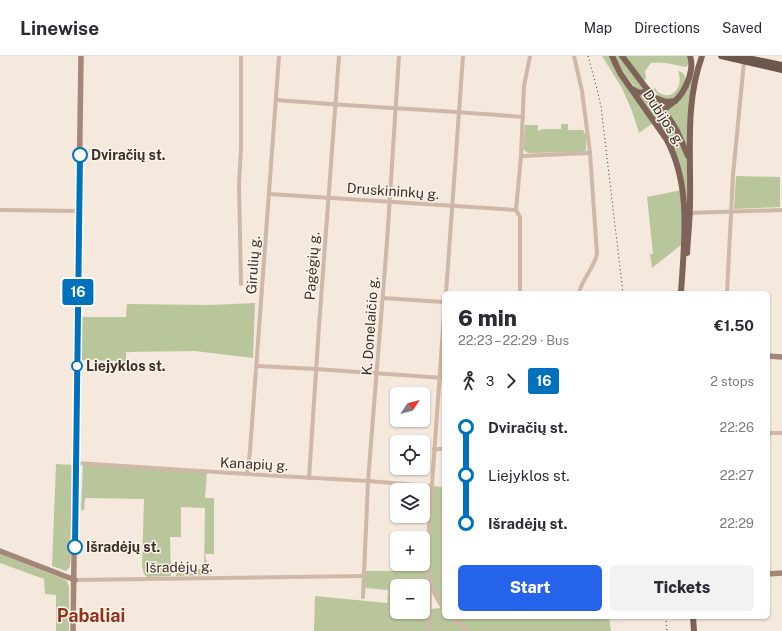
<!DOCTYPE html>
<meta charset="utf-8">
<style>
:root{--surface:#fff;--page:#f2f2f3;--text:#2b2b33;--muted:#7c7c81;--line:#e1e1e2;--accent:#2563eb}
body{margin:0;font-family:"Public Sans",sans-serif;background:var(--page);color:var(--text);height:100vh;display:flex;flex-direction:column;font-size:15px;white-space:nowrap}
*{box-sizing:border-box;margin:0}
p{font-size:13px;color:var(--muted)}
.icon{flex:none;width:22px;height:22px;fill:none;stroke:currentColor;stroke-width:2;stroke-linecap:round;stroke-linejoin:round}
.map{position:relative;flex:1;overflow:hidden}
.details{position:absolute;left:442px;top:235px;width:328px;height:328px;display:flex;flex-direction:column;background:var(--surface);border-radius:6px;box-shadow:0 1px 3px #0004}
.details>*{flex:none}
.badge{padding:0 8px;border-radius:3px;font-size:14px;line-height:26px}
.needle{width:26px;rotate:55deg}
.controls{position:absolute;left:390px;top:331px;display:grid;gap:8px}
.controls a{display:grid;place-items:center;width:40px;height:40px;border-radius:6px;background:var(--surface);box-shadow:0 1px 3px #0004;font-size:20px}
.map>.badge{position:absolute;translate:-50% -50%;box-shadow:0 0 0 2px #fff}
.legs{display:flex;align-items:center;gap:6px;height:44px;padding:0 16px;font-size:13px}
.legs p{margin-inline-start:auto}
.summary{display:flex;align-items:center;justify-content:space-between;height:68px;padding:0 16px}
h1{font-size:22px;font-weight:800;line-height:30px}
.button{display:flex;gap:8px;margin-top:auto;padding:8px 16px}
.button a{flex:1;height:46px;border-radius:6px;background:var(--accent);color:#fff;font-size:16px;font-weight:800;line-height:46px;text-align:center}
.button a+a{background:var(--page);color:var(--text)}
ul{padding:0 16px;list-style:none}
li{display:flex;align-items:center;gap:14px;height:48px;font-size:15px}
li i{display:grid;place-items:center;width:6px;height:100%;margin:0 5px;background:currentColor}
li i::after{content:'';width:10px;height:10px;margin:-5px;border:3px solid;border-radius:50%;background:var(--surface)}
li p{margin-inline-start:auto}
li:first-child i{background:linear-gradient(#0000 50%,currentColor 0)}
li:last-child i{background:linear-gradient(currentColor 50%,#0000 0)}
header{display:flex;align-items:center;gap:24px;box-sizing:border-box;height:56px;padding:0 20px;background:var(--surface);border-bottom:1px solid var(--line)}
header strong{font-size:19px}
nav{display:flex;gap:22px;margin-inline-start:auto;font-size:14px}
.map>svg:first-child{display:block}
</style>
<header>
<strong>Linewise</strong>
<nav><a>Map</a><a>Directions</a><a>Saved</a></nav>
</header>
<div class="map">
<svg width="782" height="575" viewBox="0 0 782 575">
<rect width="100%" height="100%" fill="#f5e9dd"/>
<g fill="#b9c69b" fill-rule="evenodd">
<path d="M602 0H610L653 67 639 77 632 55 622 32Z"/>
<path d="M614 0H620L643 31V34L642 35 636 33 621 13Z"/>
<path d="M624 0H687L689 8 686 11C676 9 663 5 651 7L645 15 646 23 644 24Z"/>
<path d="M678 15C693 19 680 34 675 42L667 44 659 40 653 33 655 32C664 47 686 37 678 15Z"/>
<path d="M692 19 694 20 688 94 666 55Z"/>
<path d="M647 36 661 54 656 65 637 38Z"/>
<path d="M662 58 670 68 687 104V152C685 121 677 92 660 66Z"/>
<path d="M561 68H568V74H583L586 79V94L584 96 528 97 523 93 525 69H538V75L543 73H561Z"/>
<path d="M736 120 780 121V151L734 153Z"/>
<path d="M682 134 683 148 681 189 652 212 650 198H653L647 141Z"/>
<path d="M255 247 253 302 195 295 126 296V305L81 304V261H126L127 248 210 249Z"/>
<path d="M83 407 207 416 205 442H214V498H205C206 506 210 512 210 519L176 520 175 513H204L205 452 181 451V481H170L171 520 147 521 144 518 142 511 144 443 85 442 84 455 81 453Z"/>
<path d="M56 408 73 409V471L70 511 66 515 52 510Z"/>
<path d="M431 430 444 431V561H609L611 575H314L315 540 387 547 388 534 364 532 363 515H428ZM397 530H423V556H397ZM430 531 441 552 430 553Z"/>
<path d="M0 498 64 523 67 525 69 531V575H56V539L45 538 44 523 0 507Z"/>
</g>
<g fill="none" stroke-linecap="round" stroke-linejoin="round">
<g stroke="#cfb8a7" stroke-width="4">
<path d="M574 0 582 35 590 97 597 198C594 212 582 223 579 237"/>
<path d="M277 44C359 51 441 54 523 61"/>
<path d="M521 100 590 97"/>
<path d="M269 138 516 154"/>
<path d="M0 154 79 155"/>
<path d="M688 157 782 154"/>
<path d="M241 228 239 128 241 92V0"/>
<path d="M446 237 463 0"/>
<path d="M520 237V161L516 154 521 100 524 30 530 0"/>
<path d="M727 237 733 119 744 6"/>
<path d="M383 242 444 246"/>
<path d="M444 258 427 500 430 530 444 554"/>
<path d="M257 310 316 313 444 322"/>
<path d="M769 377H782"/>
<path d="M434 393H444"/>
<path d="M76 407 247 418 368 425 431 430"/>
<path d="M247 418 250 395 279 0"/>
<path d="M309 422 319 270 339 0"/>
<path d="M75 524 363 520"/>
<path d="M363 541 368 425 387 186 399 0"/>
<path d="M452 561 468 575"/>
<path d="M429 575 430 530"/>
</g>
<g stroke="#a38778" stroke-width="5.5">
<path d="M768 300 782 301"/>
<path d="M0 495 75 524"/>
<path d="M768 518 782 517"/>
<path d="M73 575 81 0"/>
</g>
<g stroke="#7e6458" stroke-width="6">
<path d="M612 0 620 17 667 84C692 132 684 185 681 237"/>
<path d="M622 0 671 65 677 75 688 100"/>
<path d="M632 33C638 37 642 38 648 34"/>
<path d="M656 42 666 46 675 45"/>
<path d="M660 72C659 68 658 64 659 60 662 54 670 49 675 45 685 36 695 14 690 0"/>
<path d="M687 197C688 180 690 163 690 146 691 96 685 47 702 0"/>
<path d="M693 561 694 575"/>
</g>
<g stroke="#6d564c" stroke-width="6">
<path d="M721 0 782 14"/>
<path d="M738 0 782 9"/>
</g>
<g stroke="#3a2e28" stroke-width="1" stroke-dasharray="1 3" stroke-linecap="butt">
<path d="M588 0 597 33 601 51 623 237"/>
<path d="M666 561 667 575"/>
</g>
</g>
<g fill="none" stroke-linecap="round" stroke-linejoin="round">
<g stroke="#fff" stroke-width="9">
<path id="line-1" d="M75 491 80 99"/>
</g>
<use href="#line-1" stroke="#0072bc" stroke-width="6"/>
</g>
<g fill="#fff" stroke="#0072bc" stroke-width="2">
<circle cx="80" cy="99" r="7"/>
<circle cx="77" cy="310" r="5"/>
<circle cx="75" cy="491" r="7"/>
</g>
<g text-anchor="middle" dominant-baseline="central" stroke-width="3" stroke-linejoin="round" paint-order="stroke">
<g font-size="14" fill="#3a2e28" stroke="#fcf3ea">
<text transform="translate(664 62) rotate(57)">Dubijos g.</text>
<text transform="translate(393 135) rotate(4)">Druskininkų g.</text>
<text transform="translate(253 209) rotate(-86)">Girulių g.</text>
<text transform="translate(312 210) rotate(-86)">Pagėgių g.</text>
<text transform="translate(370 270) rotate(-86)">K. Donelaičio g.</text>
<text transform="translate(254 408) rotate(3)">Kanapių g.</text>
<text transform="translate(179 511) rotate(-1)">Išradėjų g.</text>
</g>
<g font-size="14" font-weight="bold" fill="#3a2e28" stroke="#fcf3ea" text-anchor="start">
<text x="91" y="99">Dviračių st.</text>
<text x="86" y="310">Liejyklos st.</text>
<text x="86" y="491">Išradėjų st.</text>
</g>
<g font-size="18" font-weight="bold" fill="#923319" stroke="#fcf3ea">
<text x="91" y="559">Pabaliai</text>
</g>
</g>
</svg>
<div class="controls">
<a><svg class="needle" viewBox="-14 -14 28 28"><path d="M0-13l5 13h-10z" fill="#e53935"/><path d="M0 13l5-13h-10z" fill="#7c7c81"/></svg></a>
<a><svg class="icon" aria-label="locate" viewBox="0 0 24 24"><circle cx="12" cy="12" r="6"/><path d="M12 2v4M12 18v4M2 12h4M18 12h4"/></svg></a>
<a><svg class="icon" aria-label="layers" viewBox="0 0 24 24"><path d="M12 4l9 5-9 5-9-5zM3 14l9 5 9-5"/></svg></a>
<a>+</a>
<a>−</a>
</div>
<b class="badge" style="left:78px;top:236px;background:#0072bc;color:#fff">16</b>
<section class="details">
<div class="summary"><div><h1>6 min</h1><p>22:23 – 22:29 · Bus</p></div><b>€1.50</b></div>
<div class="legs"><svg class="icon" aria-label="walk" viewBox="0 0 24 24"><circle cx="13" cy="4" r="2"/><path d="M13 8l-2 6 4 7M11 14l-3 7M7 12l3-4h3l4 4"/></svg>3<svg class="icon" aria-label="forward" viewBox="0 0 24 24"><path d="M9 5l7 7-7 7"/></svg><b class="badge" style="background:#0072bc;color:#fff">16</b><p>2 stops</p></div>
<ul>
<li><i style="color:#0072bc"></i><b>Dviračių st.</b><p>22:26</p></li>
<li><i style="color:#0072bc"></i><span>Liejyklos st.</span><p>22:27</p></li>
<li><i style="color:#0072bc"></i><b>Išradėjų st.</b><p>22:29</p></li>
</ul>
<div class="button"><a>Start</a><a>Tickets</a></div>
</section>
</div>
